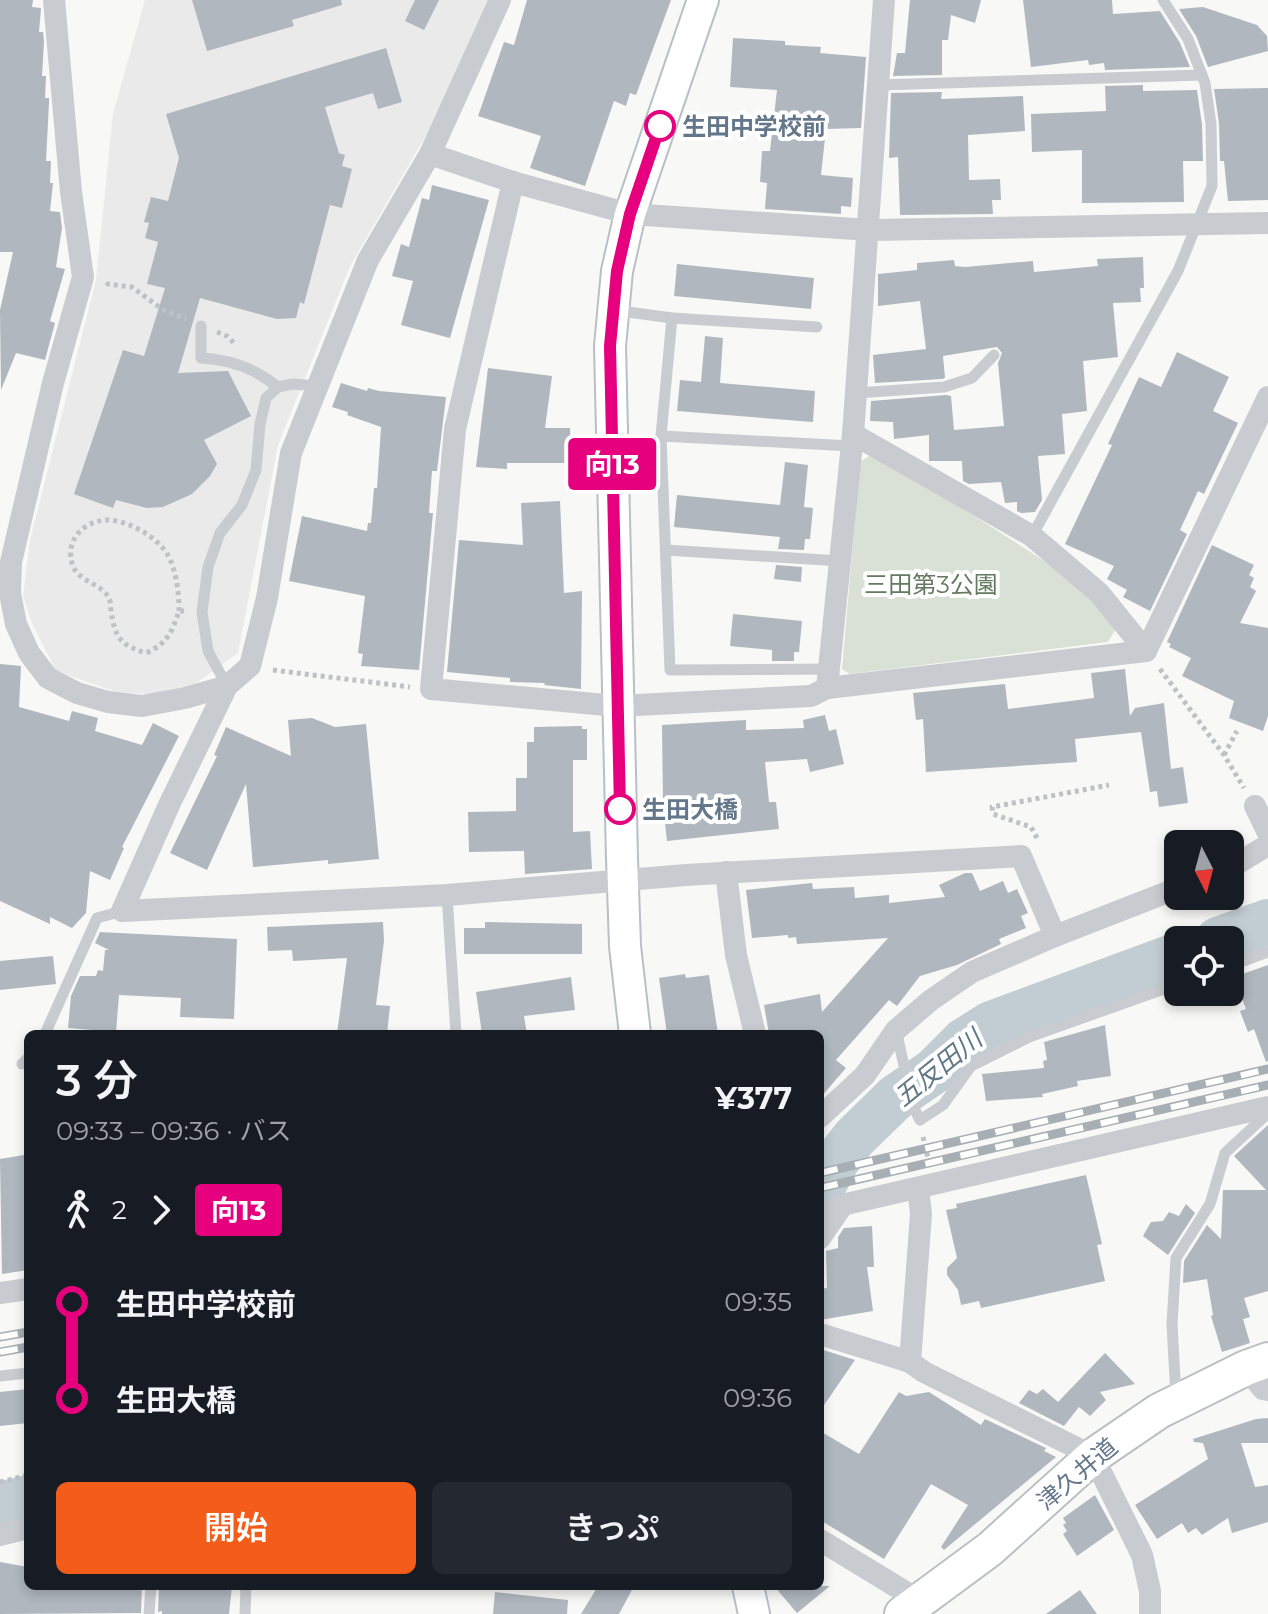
<!DOCTYPE html>
<html lang="ja">
<meta charset="utf-8">
<style>
:root{--surface:#171b24;--page:#242831;--text:#f1f3f6;--muted:#9ea1a6;--accent:#f45c1a}
body{margin:0;font-family:Montserrat,"Noto Sans JP",sans-serif;background:var(--page);color:var(--text);height:100vh;display:flex;flex-direction:column;font-size:30px;white-space:nowrap}
*{box-sizing:border-box;margin:0}
p{font-size:26px;color:var(--muted)}
.icon{flex:none;width:44px;height:44px;fill:none;stroke:currentColor;stroke-width:2;stroke-linecap:round;stroke-linejoin:round}
.map{position:relative;flex:1;overflow:hidden}
.drawer{position:absolute;left:24px;top:1030px;width:800px;height:560px;display:flex;flex-direction:column;background:var(--surface);border-radius:12px;box-shadow:0 4px 12px #0003}
.drawer>*{flex:none}
.badge{padding:0 16px;border-radius:6px;font-size:28px;line-height:52px}
.needle{width:52px;rotate:174deg}
.controls{position:absolute;left:1164px;top:830px;display:grid;gap:16px}
.controls a{display:grid;place-items:center;width:80px;height:80px;border-radius:12px;background:var(--surface);box-shadow:0 4px 12px #0003;font-size:40px}
.map>.badge{position:absolute;translate:-50% -50%;box-shadow:0 0 0 4px #fff}
.legs{display:flex;align-items:center;gap:12px;height:88px;padding:0 32px;font-size:26px}
.legs p{margin-inline-start:auto}
.head{display:flex;align-items:center;justify-content:space-between;height:136px;padding:0 32px}
h1{font-size:44px;font-weight:600;line-height:60px}
.action{display:flex;gap:16px;margin-top:auto;padding:16px 32px}
.action a{flex:1;height:92px;border-radius:12px;background:var(--accent);color:#fff;font-size:32px;font-weight:600;line-height:92px;text-align:center}
.action a+a{background:var(--page);color:var(--text)}
ul{padding:0 32px;list-style:none}
li{display:flex;align-items:center;gap:28px;height:96px;font-size:30px}
li i{display:grid;place-items:center;width:12px;height:100%;margin:0 10px;background:currentColor}
li i::after{content:'';width:20px;height:20px;margin:-10px;border:6px solid;border-radius:50%;background:var(--surface)}
li p{margin-inline-start:auto}
li:first-child i{background:linear-gradient(#0000 50%,currentColor 0)}
li:last-child i{background:linear-gradient(currentColor 50%,#0000 0)}
.map>svg:first-child{display:block}
</style>
<div class="map">
<svg width="1268" height="1614" viewBox="0 0 1268 1614">
<rect width="100%" height="100%" fill="#f8f9f6"/>
<path fill="#e9eae9" d="M145 0H489L446 101 350 266 278 445 238 653 195 684 150 694 116 692 56 671 32 623 23 596 30 540 96 280 113 114Z"/>
<path fill="#d9e1d6" d="M875 452 1066 575 1092 597 1117 627 1108 642 850 674 842 669 860 462Z"/>
<g fill="none" stroke-linecap="round" stroke-linejoin="round">
<g stroke="#c2cdd3" stroke-width="46">
<path d="M1218 940 1268 922"/>
<path d="M820 1191 837 1160 854 1138 896 1097 934 1071 964 1041 991 1024 1178 955"/>
<path d="M0 1505 28 1498"/>
</g>
</g>
<g fill="#b0b7bf">
<path d="M0 0H33L32 7 41 8 39 32H43L44 41 42 76H46L45 98H49V103L46 161H51L50 183H53L50 211 60 212 62 228 56 267 65 269 50 321 55 323 45 360 16 353 1 390 0 310 13 252H0Z"/>
<path d="M192 0H341L342 5 292 20 294 26 207 51Z"/>
<path d="M415 0H439L424 30 405 21Z"/>
<path d="M527 0H671L636 95 630 93 626 106 614 101 585 186 530 168 541 136 478 116 504 42 514 45Z"/>
<path d="M910 0H981L975 23 951 15 948 40H942V75L893 76 897 53H905Z"/>
<path d="M1023 0H1112L1113 14 1160 11 1180 43 1190 67 1105 70 1104 63 1089 65 1088 60 1031 67Z"/>
<path d="M1203 7 1257 25 1267 36 1268 51 1208 67 1196 36 1179 9Z"/>
<path d="M733 38 785 41V45L821 47 820 53 866 57 861 128 826 129 821 175 853 178 851 207 841 206V214L765 209 767 183 760 182 762 151H770L777 90 730 87Z"/>
<path d="M386 48 402 102 378 109 373 93 325 107 339 153 345 155 342 166 352 169 342 208 330 205 304 304 300 302 296 318 277 319 200 298 178 373 228 371 251 416 204 440 217 464 210 476 192 494 163 507 147 508 116 500 113 508 74 494 123 350 144 356 165 288 147 284 158 242 145 238 149 223 144 222 151 197 168 201 179 158 166 114Z"/>
<path d="M1143 85V91L1197 90 1202 125 1203 161H1183L1184 202 1082 203V150L1032 152 1031 114 1106 111 1105 86Z"/>
<path d="M1268 88V200L1228 201 1224 161H1220L1219 123 1214 89Z"/>
<path d="M942 92 941 99 1023 96 1025 131 968 135 969 180 1000 179 1001 200H992L993 214 900 215 898 157 889 158 891 93Z"/>
<path d="M432 185 489 200 450 338 401 325 413 281 392 276 401 244 409 247 422 198 429 200Z"/>
<path d="M1143 257 1144 288H1140L1141 302 1113 303 1118 357 1083 361 1087 411 1062 414 1065 454 1038 456 1042 500 1035 512 1021 513 1017 511V502L1005 503 1001 482 969 484 963 481 962 461H929V435L894 439 893 422 870 421 871 401 946 395 951 396 954 430 1004 426 998 363 1002 353 997 347 943 356 945 378 942 379 875 383 873 355 926 349 920 301 878 306V274L917 270V263L954 260 955 266 965 267 1033 261 1034 272 1098 266 1097 259Z"/>
<path d="M677 264 814 278 811 309 674 296Z"/>
<path d="M705 336 723 338 720 383 815 391 813 422 677 411 680 380 701 382Z"/>
<path d="M1177 352 1229 377 1213 411 1238 423 1204 494 1198 491 1180 530 1187 534 1150 611 1123 597 1127 590 1107 579 1114 566 1065 544 1112 445 1108 444 1139 377 1161 387Z"/>
<path d="M488 368 552 376 545 428H570L571 463H507V469L476 467Z"/>
<path d="M341 383 367 391 368 388 379 391 446 397 437 471H432L429 513H433L419 670 361 666 363 654 358 653 365 596 289 581 302 516 367 531 368 523H371L374 488H377L381 427 347 415 348 412 332 407Z"/>
<path d="M785 462 808 465 804 507 813 508 810 539H805L804 550 778 549 780 537 674 527 677 495 780 505Z"/>
<path d="M560 501 564 593 582 591 581 689 544 685 545 683 510 682V678L447 672 459 540 523 545 521 503Z"/>
<path d="M1212 545 1254 565 1249 575 1254 578 1250 587 1256 591 1240 623 1268 628V716L1263 731 1229 718 1234 701 1182 676 1191 658 1169 647 1171 644 1167 642Z"/>
<path d="M776 565 802 567 801 582 774 579Z"/>
<path d="M733 614 802 621 799 652H794V661H772V650L730 646Z"/>
<path d="M0 664 21 666 19 707 69 721 72 711 98 718 95 731 142 745 153 723 179 736 122 847 124 848 110 880 90 871 86 913 72 928 50 917V924L0 901Z"/>
<path d="M1125 669 1130 716 1135 708 1164 703 1171 769 1183 767 1188 803 1159 807 1157 791 1150 792 1141 732 1075 739 1077 762 926 772 923 719 916 720 913 693 1005 684 1008 709 1094 698 1091 673Z"/>
<path d="M825 715 829 731 836 729 844 764 810 772 807 759 765 762 769 802H776L779 829 667 841 663 804 662 725 746 720V730L804 728 803 720Z"/>
<path d="M312 718 335 727 366 724 379 859 328 864V860L253 867 246 784 207 870 170 853 217 756 214 755 226 727 291 756 288 720Z"/>
<path d="M582 726V729H587V760H573V832L590 831 592 869 525 874 524 851 469 852 468 812 516 811V778H527V742H534V727Z"/>
<path d="M965 873H972L980 891 1003 881 1008 893 1017 889 1028 913 1021 916 1026 928 999 939 1001 944 957 965 920 976 897 1006 889 1000 836 1060 846 1068 820 1098V1034H769L764 1005 820 994 822 1012 888 938 797 944 796 937 788 938V935L752 938 746 890 812 883 813 889 854 887 855 898 889 895V903L945 897 939 885Z"/>
<path d="M383 922 384 941 376 1005 390 1006 387 1034H337L347 958 293 961 292 950 268 951 267 927Z"/>
<path d="M485 922 582 924V954H464V928H485Z"/>
<path d="M100 932 237 939 234 1019 180 1017 181 998 119 995 116 1032 68 1028 71 996 80 976H96L98 970 103 971 105 950H109L95 943Z"/>
<path d="M53 956 56 984 0 990V961Z"/>
<path d="M1268 965V1061L1266 1062 1254 1029 1248 1032 1240 1011 1246 1009 1234 977Z"/>
<path d="M685 974 686 978 709 975 718 1034H667L659 978Z"/>
<path d="M571 977 575 1010 524 1016 527 1034H482L476 992Z"/>
<path d="M1105 1025 1111 1076 1077 1081 1078 1086 1042 1094 1043 1097 986 1101 982 1074 1044 1068 1043 1061 1047 1060 1044 1042Z"/>
<path d="M1268 1125V1291L1244 1298 1250 1317 1243 1319 1250 1343 1222 1352 1211 1316 1213 1315 1207 1279 1183 1283 1184 1261 1207 1225 1221 1239 1223 1190H1266L1234 1156Z"/>
<path d="M24 1155 28 1182V1270L2 1274 0 1159Z"/>
<path d="M1086 1175 1102 1244 1097 1245 1105 1281 981 1308 979 1301 961 1305 958 1290 947 1275V1268L957 1258 946 1210 957 1208 956 1204Z"/>
<path d="M1186 1204 1195 1213 1168 1255 1143 1236 1151 1222 1163 1221 1169 1212 1179 1216Z"/>
<path d="M872 1226 874 1267H867L873 1311 820 1320V1289L827 1288 826 1251 838 1248V1237L844 1228Z"/>
<path d="M820 1349 855 1360 820 1411Z"/>
<path d="M1105 1353 1135 1384 1100 1392 1106 1400 1090 1416 1079 1407 1064 1426 1019 1403 1029 1390 1037 1394 1043 1389 1058 1402Z"/>
<path d="M28 1389V1423L0 1426V1392Z"/>
<path d="M899 1392 906 1396 929 1392 981 1425 985 1419 1046 1448 1044 1451 1056 1457 944 1550 941 1547 968 1505 931 1484 884 1559 820 1520V1431L859 1454Z"/>
<path d="M1268 1418V1443H1241L1255 1487 1268 1485V1522L1232 1533 1228 1518 1202 1535 1196 1528 1188 1533 1182 1523 1157 1539 1135 1505 1208 1459 1203 1443 1194 1442 1193 1439 1256 1419Z"/>
<path d="M1095 1495 1114 1530 1077 1556 1063 1534 1067 1531 1063 1525 1066 1523 1063 1518Z"/>
<path d="M0 1562 28 1567V1586H142L141 1613 0 1614Z"/>
<path d="M159 1586H232L229 1614H162V1611L158 1612Z"/>
<path d="M598 1586H634L619 1614H581Z"/>
<path d="M774 1586H830L797 1613Z"/>
<path d="M1080 1590 1097 1614H1046Z"/>
<path d="M495 1592 568 1600 567 1614H493Z"/>
</g>
<g fill="none" stroke-linecap="round" stroke-linejoin="round">
<g stroke="#babfc4" stroke-width="34">
<g id="secondary">
<path d="M635 1034 625 946 622 858 610 346 617 271 630 214 703 0"/>
<path d="M748 1586 754 1614"/>
</g>
</g>
<g stroke="#bbbfc3" stroke-width="38">
<path id="primary" d="M902 1614 990 1549 1093 1456 1159 1411 1246 1368 1268 1360"/>
</g>
<g stroke="#bfc2c4" stroke-width="5" stroke-dasharray="4 4" stroke-linecap="butt">
<path d="M107 286 108 284 132 287 162 309 186 319"/>
<path d="M217 332 227 336 235 344"/>
<path d="M179 611C179 592 176 562 162 547 150 533 125 520 107 520 82 521 64 542 73 566 79 582 101 583 109 598 111 602 110 606 111 610 115 638 120 645 146 653 167 644 172 632 179 611H185"/>
<path d="M1160 669 1224 755 1244 788"/>
<path d="M273 670 410 687"/>
<path d="M1224 755 1237 731"/>
<path d="M1037 838 1031 827 993 814 992 807 1109 785"/>
<path d="M923 1137 929 1162"/>
<path d="M0 1482 28 1475"/>
</g>
<g stroke="#c8ccd0" stroke-width="11">
<path d="M879 85 1202 75"/>
<path d="M613 310 672 318 661 436 670 670 829 669"/>
<path d="M672 318 817 327"/>
<path d="M201 326V358C233 360 253 368 278 387"/>
<path d="M856 393 944 387 972 378 994 355"/>
<path d="M661 436 852 446"/>
<path d="M1032 536 1178 271 1212 186 1211 124 1205 83 1188 39 1163 0"/>
<path d="M666 550 840 561"/>
<path d="M227 686 208 651 202 612 208 567 220 533 242 505 256 470 260 424 266 398 278 387 293 384 317 386"/>
<path d="M447 895 456 1034"/>
<path d="M1230 966 1268 952"/>
<path d="M896 1030 913 1106 920 1120 943 1105 971 1066 1029 1037 1178 984"/>
<path d="M45 1034 97 918 122 911"/>
<path d="M22 1064 28 1058"/>
<path d="M0 1376 28 1373"/>
<path d="M1176 1397 1172 1324 1176 1258 1210 1204 1225 1153 1265 1116 1267 1108"/>
<path d="M149 1614 151 1586"/>
<path d="M245 1614 246 1586"/>
</g>
<g stroke="#c8ccd0" stroke-width="22">
<path d="M54 0 71 192 83 277 53 383 11 562 10 593 16 624 29 653 48 678 77 693 108 702 142 706 185 698 227 686"/>
<path d="M500 0 430 154 368 260 291 453 267 598 250 666 227 686 169 805 122 911 447 895 686 875 1021 856 1055 936"/>
<path d="M430 154 513 182 630 214 869 230 1268 223"/>
<path d="M513 182 455 429 431 689 617 706 811 696 827 688 1146 651"/>
<path d="M853 434 1032 536 1099 593 1146 651"/>
<path d="M1146 651 1268 397"/>
<path d="M827 688 853 434 884 0"/>
<path d="M1255 806 1268 833"/>
<path d="M1230 868 1268 845"/>
<path d="M726 872 736 955 755 1034"/>
<path d="M820 1117 865 1075 896 1030 931 1000 972 972 1055 936 1178 888"/>
<path d="M918 1188 921 1214 910 1362 924 1372 1093 1456 1142 1555 1150 1591V1614"/>
<path d="M823 1214 842 1205 1268 1107"/>
<path d="M820 1238 842 1206"/>
<path d="M0 1293 28 1289"/>
<path d="M820 1334 910 1362"/>
<path d="M1246 1368 1263 1389 1268 1390"/>
<path d="M0 1535 28 1528"/>
<path d="M820 1540 920 1601"/>
</g>
<use href="#secondary" stroke="#fff" stroke-width="30"/>
<use href="#primary" stroke="#fff" stroke-width="34"/>
<g stroke="#a7aeb4" stroke-width="9">
<g id="rail">
<path d="M820 1173 1268 1069"/>
<path d="M820 1188 1268 1085"/>
<path d="M0 1337 28 1332"/>
<path d="M0 1352 28 1347"/>
</g>
</g>
<use href="#rail" stroke="#fff" stroke-width="6" stroke-dasharray="18" stroke-linecap="butt"/>
</g>
<g fill="none" stroke-linecap="round" stroke-linejoin="round">
<g stroke="#fff" stroke-width="18">
<path id="line-1" d="M620 809 610 346 617 271 630 214 660 126"/>
</g>
<use href="#line-1" stroke="#e6007e" stroke-width="12"/>
</g>
<g fill="#fff" stroke="#e6007e" stroke-width="4">
<circle cx="660" cy="126" r="14"/>
<circle cx="620" cy="809" r="14"/>
</g>
<g text-anchor="middle" dominant-baseline="central" stroke-width="8" stroke-linejoin="round" paint-order="stroke">
<g font-size="24" font-weight="bold" fill="#64778a" stroke="#fff" text-anchor="start">
<text x="682" y="126">生田中学校前</text>
<text x="642" y="809">生田大橋</text>
</g>
<g font-size="24" fill="#647a60" stroke="#fff">
<text x="931" y="584">三田第3公園</text>
</g>
<g font-size="24" fill="#64778a" stroke="#fff">
<text transform="translate(1077 1474) rotate(-40)">津久井道</text>
</g>
<g font-size="26" font-style="italic" fill="#607885" stroke="#fff">
<text transform="translate(938 1068) rotate(-39)">五反田川</text>
</g>
</g>
</svg>
<div class="controls">
<a><svg class="needle" viewBox="-14 -14 28 28"><path d="M0-13l5 13h-10z" fill="#e53935"/><path d="M0 13l5-13h-10z" fill="#9ea1a6"/></svg></a>
<a><svg class="icon" aria-label="locate" viewBox="0 0 24 24"><circle cx="12" cy="12" r="6"/><path d="M12 2v4M12 18v4M2 12h4M18 12h4"/></svg></a>
</div>
<b class="badge" style="left:612px;top:464px;background:#e6007e;color:#fff">向13</b>
<section class="drawer">
<div class="head"><div><h1>3 分</h1><p>09:33 – 09:36 · バス</p></div><b>¥377</b></div>
<div class="legs"><svg class="icon" aria-label="walk" viewBox="0 0 24 24"><circle cx="13" cy="4" r="2"/><path d="M13 8l-2 6 4 7M11 14l-3 7M7 12l3-4h3l4 4"/></svg>2<svg class="icon" aria-label="forward" viewBox="0 0 24 24"><path d="M9 5l7 7-7 7"/></svg><b class="badge" style="background:#e6007e;color:#fff">向13</b></div>
<ul>
<li><i style="color:#e6007e"></i><b>生田中学校前</b><p>09:35</p></li>
<li><i style="color:#e6007e"></i><b>生田大橋</b><p>09:36</p></li>
</ul>
<div class="action"><a>開始</a><a>きっぷ</a></div>
</section>
</div>
